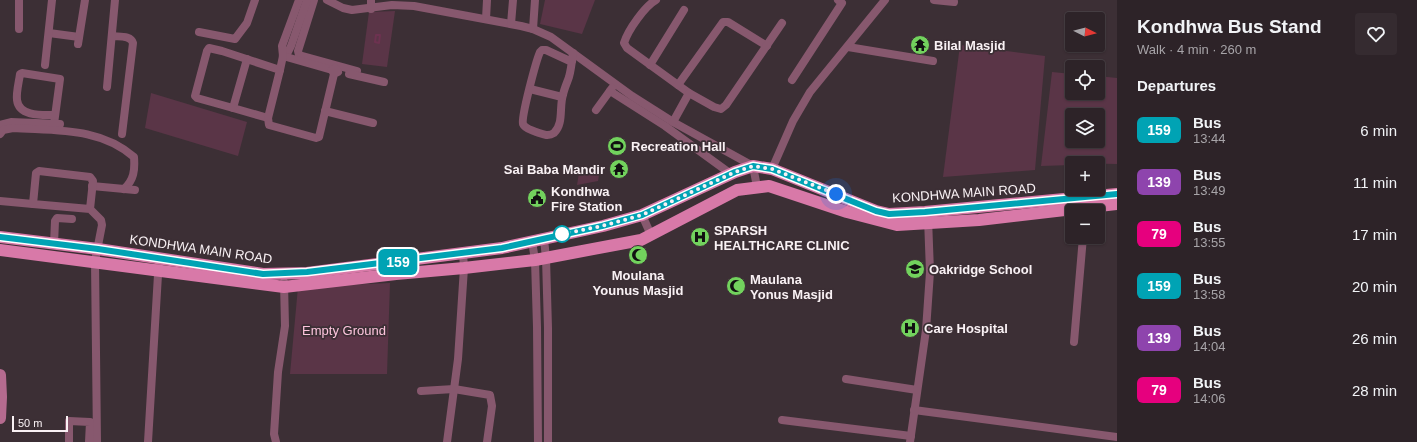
<!DOCTYPE html>
<meta charset="utf-8">
<style>
:root{--surface:#2d2328;--page:#352b30;--text:#f1f3f6;--muted:#a7a4a8;--line:#484045}
body{margin:0;font-family:Helvetica,sans-serif;background:var(--page);color:var(--text);height:100vh;display:flex;flex-direction:column;font-size:15px;white-space:nowrap}
*{box-sizing:border-box;margin:0}
p{font-size:13px;color:var(--muted)}
.icon{flex:none;width:22px;height:22px;fill:none;stroke:currentColor;stroke-width:2;stroke-linecap:round;stroke-linejoin:round}
.map{position:relative;flex:1;overflow:hidden}
.drawer{display:flex;flex-direction:column;background:var(--surface);width:300px}
.drawer>*{flex:none}
.badge{padding:0 8px;border-radius:6px;font-size:14px;line-height:26px}
.needle{width:26px;rotate:96deg}
.fabs{position:absolute;left:1065px;top:12px;display:grid;gap:8px}
.fabs a{display:grid;place-items:center;width:40px;height:40px;border-radius:4px;background:var(--surface);box-shadow:0 1px 3px #0004,0 0 0 1px var(--line);font-size:20px}
.scale{position:absolute;left:12px;bottom:10px;width:56px;box-sizing:border-box;padding-left:4px;border:2px solid #f9f1f4;border-top:0;font-size:11px;line-height:14px;white-space:nowrap;color:#f9f1f4;-webkit-text-stroke:3px #3c2f35;paint-order:stroke}
.you{position:absolute;width:20px;height:20px;margin:-10px;border:3px solid #fff;border-radius:50%;background:#1a73e8;box-shadow:0 0 0 6px #1a73e833}
.map>.badge{position:absolute;translate:-50% -50%;box-shadow:0 0 0 2px #fff}
h2{padding:0 20px;font-size:15px;line-height:36px}
.round{display:grid;place-items:center;flex:none;width:42px;height:42px;border-radius:4px;background:var(--page)}
.head{display:flex;align-items:center;justify-content:space-between;height:68px;padding:0 20px}
h1{font-size:19px;font-weight:700;line-height:30px}
ul{padding:0;list-style:none}
li{display:flex;align-items:center;gap:12px;height:52px;padding:0 20px}
li div{flex:1}
li b{display:block;font-size:15px}
li em{font-style:normal}
li .badge{min-width:44px;font-weight:700;text-align:center}
main{display:flex;flex:1;min-height:0}
.map>svg:first-child{display:block}
</style>
<main>
<div class="map">
<svg width="1117" height="442" viewBox="0 0 1117 442">
<rect width="100%" height="100%" fill="#3c2f35"/>
<g fill="#5a3547" fill-rule="evenodd">
<path d="M545 0H595L582 34 540 24Z"/>
<path d="M395 11 387 67 362 64 369 12Z"/>
<path d="M960 45 1045 56 1035 170 943 177Z"/>
<path d="M1052 72 1072 74V93H1098V76L1117 78V164L1072 163V165L1041 166ZM1072 115H1098V141H1072Z"/>
<path d="M151 93 247 122 238 156 145 128Z"/>
<path d="M579 173 599 175 598 181 577 185Z"/>
<path d="M390 283 387 374H290L298 287Z"/>
</g>
<g fill="none" stroke-linecap="round" stroke-linejoin="round">
<path stroke="#6d3250" stroke-width="2" d="M376 35H380L379 43 375 42Z"/>
<g stroke="#87586e" stroke-width="8">
<path d="M314 0 298 51 299 55 357 71"/>
<path d="M327 0 343 8 352 10 392 5 414 6 521 26 533 29 551 37 632 96 673 122 753 166 757 187"/>
<path d="M656 0C645 6 628 30 624 43L627 48 689 93"/>
<path d="M934 0 954 2"/>
<path d="M371 9V0"/>
<path d="M486 19 487 0"/>
<path d="M511 24 513 0"/>
<path d="M19 29V0"/>
<path d="M533 29 535 0"/>
<path d="M199 32 235 39 247 23 255 0"/>
<path d="M49 33 79 37"/>
<path d="M112 36C119 37 131 35 133 43L122 134"/>
<path d="M78 44 85 0"/>
<path d="M848 47 933 61"/>
<path d="M283 56 288 52 291 46 307 0"/>
<path d="M283 56 332 70"/>
<path d="M247 59 233 108 268 118"/>
<path d="M572 62 546 50H542L540 52C536 61 521 117 523 124 525 129 532 130 536 132 542 134 548 137 554 133 564 124 559 106 563 95 564 89 567 83 569 77 571 70 572 61 573 53"/>
<path d="M45 65 52 0"/>
<path d="M650 65 684 10"/>
<path d="M280 70 283 56 282 46 299 0"/>
<path d="M349 74 384 82"/>
<path d="M792 80 842 3 838 0"/>
<path d="M678 85 723 22H728L767 46"/>
<path d="M107 87 115 0"/>
<path d="M530 89 562 97"/>
<path d="M610 91 665 126 731 174"/>
<path d="M233 108 197 98 195 96 207 51 209 48 222 51 280 70 268 118 269 125 316 138 319 137 334 74 332 70 335 68 338 72 334 74"/>
<path d="M596 110 612 88"/>
<path d="M325 111 373 123"/>
<path d="M673 122 689 93 714 107 721 109 726 105 782 23"/>
<path d="M54 124 60 79 22 73 20 74C19 82 16 92 17 100 19 117 43 115 55 115"/>
<path d="M0 125 11 122 60 124"/>
<path d="M0 134 3 130 13 128C56 131 100 127 134 157 135 170 134 180 124 189"/>
<path d="M772 169 793 121 810 92 885 0"/>
<path d="M92 186 135 190"/>
<path d="M0 201 33 204"/>
<path d="M90 209 33 204 36 173 39 171 90 177 93 181 90 209 101 220 102 225 95 261 97 442"/>
<path d="M642 215 651 235"/>
<path d="M544 239 546 258 548 328V442"/>
<path d="M532 241 535 260 537 327 538 442"/>
<path d="M54 244 55 221 57 218 72 219"/>
<path d="M1074 342 1083 237"/>
<path d="M846 379 917 390"/>
<path d="M421 391 454 389 490 395 492 406 487 442"/>
<path d="M914 410 1117 437"/>
<path d="M782 420 911 436"/>
<path d="M69 442V421L90 422 89 442"/>
<path d="M148 442 159 258"/>
<path d="M276 442 274 434 278 372 285 326 284 282"/>
<path d="M447 442 458 359 464 268 463 253"/>
<path d="M910 442 926 330 930 272 928 218"/>
</g>
<path stroke="#b56b8f" stroke-width="12" d="M0 375 1 397 0 418"/>
<g stroke="#d879a8" stroke-width="12">
<path d="M0 237 98 249 263 274 307 273 502 248 603 226 642 215 735 172 753 166 772 169 876 211 889 214 925 212 1117 194"/>
<path d="M0 250 284 287 396 274 464 268 535 260 641 240 737 190 769 186 847 212 897 225 979 220 1117 204"/>
</g>
</g>
<g fill="none" stroke-linecap="round" stroke-linejoin="round">
<g stroke="#fff" stroke-width="9">
<path id="line" d="M0 237 98 249 263 274 307 272 502 248 602 226 642 215 735 172 753 166 772 169 876 211 889 214 925 212 1117 194"/>
</g>
<use href="#line" stroke="#00a3b4" stroke-width="6"/>
<path stroke="#f9f1f4" stroke-width="4" stroke-dasharray="0 7.2" d="M562 234 602 226 642 215 735 172 753 166 772 169 836 194"/>
</g>
<defs>
<g id="temple-disc" transform="scale(1)"><circle r="9.5" fill="#72d25d" stroke="#3c2f35"/><path d="M0-6L5-2H3V0L6.5 2.5H4V6H1.5V3h-3V6H-4V2.5H-6.5L-3 0V-2H-5Z" fill="#111"/></g>
<g id="stadium-disc" transform="scale(1)"><circle r="9.5" fill="#72d25d" stroke="#3c2f35"/><path d="M0-5a6.5 5 0 1 0 0 10a6.5 5 0 1 0 0-10ZM-3.5-1.8h7v3.6h-7Z" fill="#111"/></g>
<g id="civic-disc" transform="scale(1)"><circle r="9.5" fill="#72d25d" stroke="#3c2f35"/><path d="M-.6-6.5H3V-4.5H.6V-3L4-1V1h2V6H-6V1h2V-1L-.6-3ZM-1.2 2.5V6h2.4V2.5Z" fill="#111"/></g>
<g id="hospital-disc" transform="scale(1)"><circle r="9.5" fill="#72d25d" stroke="#3c2f35"/><path d="M-5-5h3v3.5h4V-5h3V5h-3V1.5h-4V5h-3Z" fill="#111"/></g>
<g id="mosque-disc" transform="scale(1)"><circle r="9.5" fill="#72d25d" stroke="#3c2f35"/><path d="M3.5-4.9A6 6 0 1 0 3.5 4.9A5 5 0 1 1 3.5-4.9Z" fill="#111"/></g>
<g id="school-disc" transform="scale(1)"><circle r="9.5" fill="#72d25d" stroke="#3c2f35"/><path d="M0-5L7-2L0 1L-7-2ZM-4 1L0 2.5L4 1V4Q0 6-4 4Z" fill="#111"/></g>
</defs>
<g fill-rule="evenodd">
<use href="#temple-disc" x="920" y="45"/>
<use href="#stadium-disc" x="617" y="146"/>
<use href="#temple-disc" x="619" y="169"/>
<use href="#civic-disc" x="537" y="198"/>
<use href="#hospital-disc" x="700" y="237"/>
<use href="#mosque-disc" x="638" y="255"/>
<use href="#school-disc" x="915" y="269"/>
<use href="#mosque-disc" x="736" y="286"/>
<use href="#hospital-disc" x="910" y="328"/>
</g>
<circle fill="#fff" stroke="#00a3b4" stroke-width="2" cx="562" cy="234" r="8"/>
<g text-anchor="middle" dominant-baseline="central" stroke-width="3.5" stroke-linejoin="round" paint-order="stroke">
<g font-size="13" font-weight="bold" fill="#f9f1f4" stroke="#3c2f35" text-anchor="start">
<text x="934" y="45">Bilal Masjid</text>
<text x="631" y="146">Recreation Hall</text>
<text x="605" y="169" text-anchor="end">Sai Baba Mandir</text>
<text x="551" y="191">Kondhwa<tspan x="551" dy="15">Fire Station</tspan></text>
<text x="714" y="230">SPARSH<tspan x="714" dy="15">HEALTHCARE CLINIC</tspan></text>
<text x="929" y="269">Oakridge School</text>
<text x="638" y="275" text-anchor="middle">Moulana<tspan x="638" dy="15">Younus Masjid</tspan></text>
<text x="750" y="279">Maulana<tspan x="750" dy="15">Yonus Masjid</tspan></text>
<text x="924" y="328">Care Hospital</text>
</g>
<g font-size="13" fill="#f9f1f4" stroke="#3c2f35">
<text transform="translate(964 193) rotate(-4)">KONDHWA MAIN ROAD</text>
<text transform="translate(201 249) rotate(8)">KONDHWA MAIN ROAD</text>
</g>
<g font-size="13" fill="#fdc4dd" stroke="#3c2f35">
<text x="344" y="330">Empty Ground</text>
</g>
</g>
</svg>
<div class="fabs">
<a><svg class="needle" viewBox="-14 -14 28 28"><path d="M0-13l5 13h-10z" fill="#e53935"/><path d="M0 13l5-13h-10z" fill="#a7a4a8"/></svg></a>
<a><svg class="icon" aria-label="locate" viewBox="0 0 24 24"><circle cx="12" cy="12" r="6"/><path d="M12 2v4M12 18v4M2 12h4M18 12h4"/></svg></a>
<a><svg class="icon" aria-label="layers" viewBox="0 0 24 24"><path d="M12 4l9 5-9 5-9-5zM3 14l9 5 9-5"/></svg></a>
<a>+</a>
<a>−</a>
</div>
<div class="scale">50 m</div>
<div class="you" style="left:836px;top:194px"></div>
<b class="badge" style="left:398px;top:262px;background:#00a3b4;color:#fff">159</b>
</div>
<section class="drawer">
<div class="head"><div><h1>Kondhwa Bus Stand</h1><p>Walk · 4 min · 260 m</p></div><a class="round"><svg class="icon" aria-label="heart" viewBox="0 0 24 24"><path d="M12 20l-8-8c-3-5 5-10 8-4 3-6 11-1 8 4z"/></svg></a></div>
<h2>Departures</h2>
<ul>
<li><span class="badge" style="background:#00a3b4;color:#fff">159</span><div><b>Bus</b><p>13:44</p></div><em>6 min</em></li>
<li><span class="badge" style="background:#8e44ad;color:#fff">139</span><div><b>Bus</b><p>13:49</p></div><em>11 min</em></li>
<li><span class="badge" style="background:#e6007e;color:#fff">79</span><div><b>Bus</b><p>13:55</p></div><em>17 min</em></li>
<li><span class="badge" style="background:#00a3b4;color:#fff">159</span><div><b>Bus</b><p>13:58</p></div><em>20 min</em></li>
<li><span class="badge" style="background:#8e44ad;color:#fff">139</span><div><b>Bus</b><p>14:04</p></div><em>26 min</em></li>
<li><span class="badge" style="background:#e6007e;color:#fff">79</span><div><b>Bus</b><p>14:06</p></div><em>28 min</em></li>
</ul>
</section>
</main>
